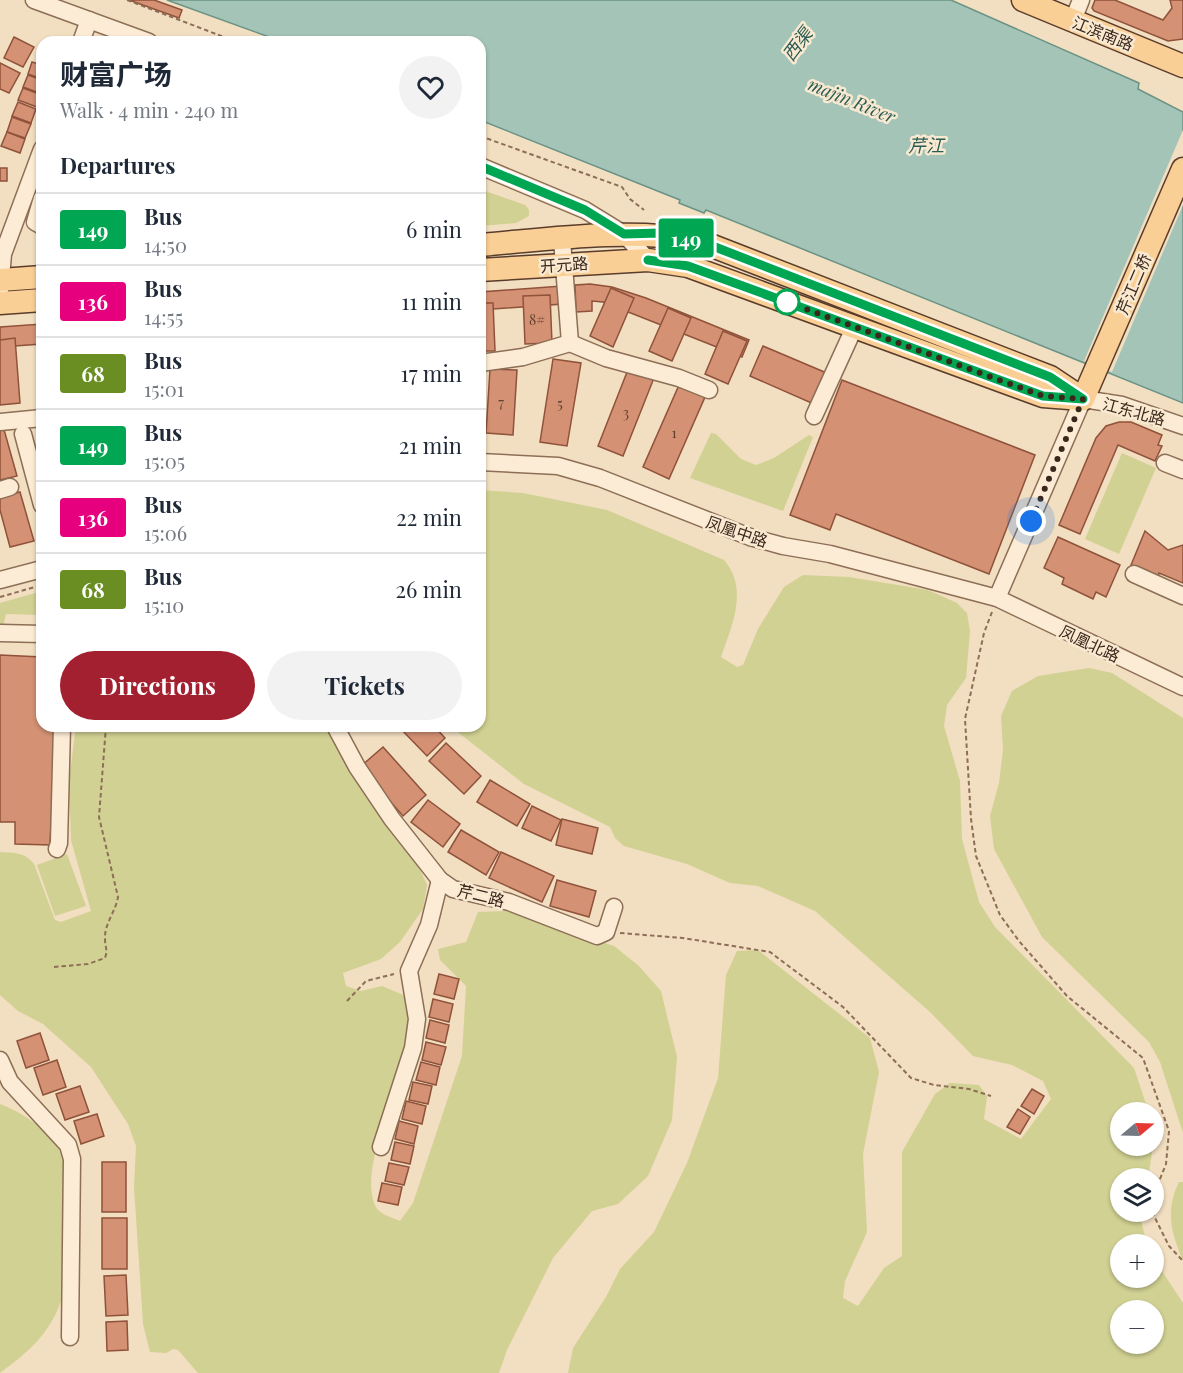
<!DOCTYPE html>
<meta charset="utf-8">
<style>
:root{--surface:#fff;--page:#f2f2f3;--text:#1f2937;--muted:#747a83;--line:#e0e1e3;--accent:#a2202f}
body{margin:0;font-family:"Playfair Display","Noto Sans SC",serif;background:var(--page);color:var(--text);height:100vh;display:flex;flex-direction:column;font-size:22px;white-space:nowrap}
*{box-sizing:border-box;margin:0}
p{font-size:20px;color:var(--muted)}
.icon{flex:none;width:33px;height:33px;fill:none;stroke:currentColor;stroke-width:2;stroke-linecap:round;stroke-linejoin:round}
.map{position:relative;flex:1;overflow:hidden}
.sheet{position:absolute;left:36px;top:36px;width:450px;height:696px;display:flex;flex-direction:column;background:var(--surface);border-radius:18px;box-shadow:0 2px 4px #0004}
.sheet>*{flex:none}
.badge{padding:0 12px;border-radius:4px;font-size:21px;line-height:39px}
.needle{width:39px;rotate:71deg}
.tools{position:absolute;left:1110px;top:1102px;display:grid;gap:12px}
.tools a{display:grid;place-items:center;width:54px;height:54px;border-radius:50%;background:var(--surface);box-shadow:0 2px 4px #0004;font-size:30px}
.you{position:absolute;width:30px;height:30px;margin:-15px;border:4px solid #fff;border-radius:50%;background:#1a73e8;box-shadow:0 0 0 9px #1a73e833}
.map>.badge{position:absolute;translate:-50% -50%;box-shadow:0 0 0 3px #fff}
h2{padding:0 24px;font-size:22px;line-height:54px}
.round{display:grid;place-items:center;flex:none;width:63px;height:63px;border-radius:32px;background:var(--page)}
.summary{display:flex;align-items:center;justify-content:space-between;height:102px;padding:0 24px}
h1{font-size:28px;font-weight:700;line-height:45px}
.primary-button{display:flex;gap:12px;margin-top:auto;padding:12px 24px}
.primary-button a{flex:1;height:69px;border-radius:36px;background:var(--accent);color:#fff;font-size:24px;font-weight:700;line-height:69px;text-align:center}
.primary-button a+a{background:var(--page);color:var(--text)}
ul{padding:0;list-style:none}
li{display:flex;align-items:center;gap:18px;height:72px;padding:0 24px;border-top:2px solid var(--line)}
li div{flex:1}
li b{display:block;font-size:22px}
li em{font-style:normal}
li .badge{min-width:66px;font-weight:700;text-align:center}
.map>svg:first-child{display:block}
</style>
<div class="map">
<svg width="1183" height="1373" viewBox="0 0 1183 1373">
<rect width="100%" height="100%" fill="#f2dec0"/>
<g fill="#d1d193" fill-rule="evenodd">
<path d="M480 189 525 205 529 210V216L516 223 480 226Z"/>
<path d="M711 433 716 434 741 459 756 465 774 458 809 435 813 437 783 511 690 478Z"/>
<path d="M1122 453 1156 468 1119 554 1085 539Z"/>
<path d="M480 490 523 493 607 510 724 560C749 589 732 625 721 657L737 667 743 665 758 629 784 587 803 575 849 577 928 590 957 603 967 613 970 631 966 678 947 705 944 726 960 781 962 839 979 902 995 927 1134 1068 1149 1113H1120V1146H1153L1148 1179H1120V1212H1142L1141 1220 1147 1245H1120V1278H1154V1259L1183 1303V1373H568L573 1348 606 1297 620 1269 654 1232 687 1163 718 1078 726 975 737 951 758 950 870 1038 879 1072 863 1154 867 1232 845 1281 843 1298 858 1306 884 1268 902 1256V1152L935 1094 950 1083 979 1085 987 1096 984 1119 1021 1139 1051 1099 1043 1081 1012 1065 973 1056 931 1013 815 911 758 886 730 883 687 864 624 846 615 838 610 827 524 784 450 726H480ZM1120 1311H1154V1344H1120Z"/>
<path d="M42 591V615L6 614 3 627H0V603Z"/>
<path d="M1089 668 1112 673 1183 718V1133L1160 1062 1149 1042 1042 937 994 849 990 816 999 783 1003 750 1001 716 1012 691 1038 676Z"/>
<path d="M76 726H326L414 856 427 885 423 909 400 942 381 959 343 973 346 986 361 991 382 986 408 997C409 1013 412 1032 409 1047 401 1089 360 1163 374 1203 377 1214 391 1217 400 1221L413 1203 462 1056 466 986 440 960 438 949 466 942 478 912 506 911 614 946 639 966 661 991 677 1057 672 1120 648 1176 618 1204 592 1211 553 1258 507 1350 499 1373H198L178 1350 173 1349 166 1353 150 1352 143 1324 134 1187 136 1146 128 1124 91 1067 43 1024 18 1011 0 995V852C14 853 25 852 34 864L55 920 61 922 91 911 71 840 69 781Z"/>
<path d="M67 854 86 906 55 916 37 865Z"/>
<path d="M0 1104C23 1113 54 1132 63 1157 72 1183 62 1269 61 1301 49 1335 28 1352 0 1373Z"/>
<path d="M1179 1182H1183V1261C1171 1232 1165 1211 1179 1182Z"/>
</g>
<path fill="#a4c4b7" stroke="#6a9384" stroke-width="1.5" d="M167 0H951L1139 83 1138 89 1183 112V403L706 210 704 213 679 203 680 200 480 120V42H283Z"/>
<path fill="#f2dec0" d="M1183 130V205L1112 372 1084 361Z"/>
<g fill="#d49173" stroke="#8f523a" stroke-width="1.5">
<path d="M129 0H154L182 10 179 18Z"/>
<path d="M1095 0H1115L1163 20 1172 8 1170 0H1183V39L1168 41 1094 11 1092 8Z"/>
<path d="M14 37 34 47 23 67 4 58Z"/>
<path d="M32 62 42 65V79L28 74Z"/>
<path d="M0 63 20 73 9 93 0 89Z"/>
<path d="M28 75 42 80V94L23 87Z"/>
<path d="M23 88 42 95 37 107 18 100Z"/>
<path d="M18 102 36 109 31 123 12 116Z"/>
<path d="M12 117 31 124 25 138 7 132Z"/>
<path d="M7 132 25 139 20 153 1 146Z"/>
<rect x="0" y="168" width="7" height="13"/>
<path d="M590 284 612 287 646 298 749 340 742 357 603 302 592 301V311L576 312 575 285Z"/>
<path d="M562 286 563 304 480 310V292Z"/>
<path d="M611 288 634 298 613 347 590 336Z"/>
<path d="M550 295 552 343 525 344 523 296Z"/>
<path d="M480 303H493L495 351H480Z"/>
<path d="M668 308 691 318 672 361 649 351Z"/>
<path d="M42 324V344L0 347V327Z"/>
<path d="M723 331 747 341 728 384 705 374Z"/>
<path d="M15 338 20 403 0 405V340Z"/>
<path d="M763 346 829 374 816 405 750 376Z"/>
<path d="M553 359 581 363 567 446 540 442Z"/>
<path d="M629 367 654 378 623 456 598 446Z"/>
<path d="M490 369 517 370 513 435 486 433Z"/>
<path d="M842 380 1035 455 989 574 836 514 830 530 790 515Z"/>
<path d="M679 385 705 397 669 479 643 467Z"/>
<path d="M1119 422H1131L1162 435 1158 445 1162 446 1155 461 1118 445 1080 534 1059 525 1096 438 1106 426Z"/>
<path d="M3 426 17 476 0 480V427Z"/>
<path d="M20 492 34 541 10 547 0 510V497Z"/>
<path d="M1145 531 1168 550 1183 545V583L1159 573 1158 577 1131 565Z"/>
<path d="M1058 537 1120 565 1106 597 1096 592 1093 599 1062 584 1064 578 1044 568Z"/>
<path d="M0 655 42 657V726H56L50 845 15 844V822H0Z"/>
<path d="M398 726H434L445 738 427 756Z"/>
<path d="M446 743 481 776 464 794 429 761Z"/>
<path d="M383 747 426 795 403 816 360 767Z"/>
<path d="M490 780 530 804 517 826 477 802Z"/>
<path d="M428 800 460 824 443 847 411 822Z"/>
<path d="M532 806 561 820 551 841 522 828Z"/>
<path d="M562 819 598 828 592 854 556 845Z"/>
<path d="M461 830 499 852 486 875 448 852Z"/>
<path d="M501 852 554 876 542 902 489 878Z"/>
<path d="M557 880 596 891 589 917 550 906Z"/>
<path d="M439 974 459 979 454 999 434 994Z"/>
<path d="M433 999 453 1004 449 1022 429 1017Z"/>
<path d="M430 1020 449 1025 445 1043 426 1038Z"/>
<path d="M40 1033 49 1060 26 1068 17 1041Z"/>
<path d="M426 1042 446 1047 441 1065 422 1060Z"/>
<path d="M57 1060 66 1087 43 1095 34 1068Z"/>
<path d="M421 1062 440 1067 436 1085 416 1080Z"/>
<path d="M413 1082 432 1086 428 1104 409 1100Z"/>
<path d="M80 1086 89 1112 65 1120 56 1094Z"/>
<path d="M1032 1089 1044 1096 1034 1114 1021 1106Z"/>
<path d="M406 1101 426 1106 422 1124 402 1119Z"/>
<path d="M1018 1109 1030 1117 1020 1134 1007 1127Z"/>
<path d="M97 1114 104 1136 81 1144 74 1121Z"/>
<path d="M399 1121 418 1126 414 1144 395 1139Z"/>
<path d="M395 1142 414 1146 410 1164 391 1160Z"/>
<rect x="102" y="1162" width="24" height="50"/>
<path d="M389 1163 409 1167 404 1185 385 1181Z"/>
<path d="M382 1183 402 1187 398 1205 378 1201Z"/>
<rect x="102" y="1218" width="25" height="51"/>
<path d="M126 1275 128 1315 106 1316 104 1276Z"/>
<path d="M127 1321 128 1350 107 1351 106 1322Z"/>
</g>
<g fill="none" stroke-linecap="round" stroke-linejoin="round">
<g stroke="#8d6e56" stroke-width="19">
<g id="minor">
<path d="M34 0 149 42"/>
<path d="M1073 20 1081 0"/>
<path d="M81 42 89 20"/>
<path d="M480 166 585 210 624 234 648 260"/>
<path d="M42 198 35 222 42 226"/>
<path d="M562 240 570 343"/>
<path d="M0 290 3 254 42 149"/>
<path d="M480 363 523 357 570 343 606 358 679 378 709 390"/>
<path d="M814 416 855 326"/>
<path d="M0 422 42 418"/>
<path d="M23 434 42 505"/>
<path d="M480 462 558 466 600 478 750 537 783 546 830 554 997 598 1183 687"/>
<path d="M1165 463 1183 470"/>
<path d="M0 490 10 487"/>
<path d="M1134 574 1183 596"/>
<path d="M0 580 42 569"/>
<path d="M997 598 1083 399 1122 405 1183 426"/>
<path d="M0 633 42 634"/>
<path d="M335 726 357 767 392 819 440 880 453 889 509 902 597 936 606 932 614 907"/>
<path d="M57 849 59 843 62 726"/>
<path d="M0 1060 10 1082 68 1145 72 1159 70 1337"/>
<path d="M381 1147 413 1048 417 1019 409 971 429 925 440 880"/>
</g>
</g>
<g stroke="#5a3c2b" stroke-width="25">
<g id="major">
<path d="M1023 0 1183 66"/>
<path d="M480 245C551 239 626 228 697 240L1050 377 1083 399"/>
<path d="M480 270 648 260 688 266 1043 396 1082 399"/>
<path d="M0 280 42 277"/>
<path d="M0 303 42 300"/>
<path d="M1083 399 1183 169"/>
</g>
</g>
<g stroke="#8d6e56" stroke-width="2" stroke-dasharray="4.5 3" stroke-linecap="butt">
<path d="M127 0 237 42"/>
<path d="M480 136 622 187 630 199 644 210"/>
<path d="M0 597 42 585"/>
<path d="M992 612 984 633 965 719 971 819 976 856 1000 915 1019 941 1067 996 1143 1058 1169 1131 1166 1164 1156 1189 1154 1216 1169 1246 1183 1261"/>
<path d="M620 933 683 938 770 952 843 1007 911 1078 934 1085 969 1089 991 1096"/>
<path d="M54 967 88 964 105 958C108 950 105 947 105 939 104 924 116 911 118 897L99 817 106 726"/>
<path d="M347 1001 366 981 394 974"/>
</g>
<use href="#minor" stroke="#fcecd5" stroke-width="16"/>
<use href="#major" stroke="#f9cf95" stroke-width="22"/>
</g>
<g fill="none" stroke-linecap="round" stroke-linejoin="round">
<g stroke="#fff" stroke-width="14">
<path id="line" d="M480 166 585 210 624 234 659 233 697 240 1050 377 1083 399 1043 396 688 266 648 260"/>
</g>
<use href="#line" stroke="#00a651" stroke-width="9"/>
<path stroke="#3b281c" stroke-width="6" stroke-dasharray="0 10.8" d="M787 302 1043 396 1083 399 1031 521"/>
</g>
<circle fill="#fff" stroke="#00a651" stroke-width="3" cx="787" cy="302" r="12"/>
<g text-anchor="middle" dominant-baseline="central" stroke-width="5" stroke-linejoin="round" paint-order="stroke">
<g font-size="14" fill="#614232">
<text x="537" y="319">8#</text>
<text x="501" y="402">7</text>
<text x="560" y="403">5</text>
<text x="626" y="412">3</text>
<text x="674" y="432">1</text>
</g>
<g font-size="16" fill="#3b281c" stroke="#f9e9d1">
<text transform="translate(1103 33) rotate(22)">江滨南路</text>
<text transform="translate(564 264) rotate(-4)">开元路</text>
<text transform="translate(1133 284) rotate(-67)">芹江二桥</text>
<text transform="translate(1134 411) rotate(15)">江东北路</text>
<text transform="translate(737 531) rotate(19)">凤凰中路</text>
<text transform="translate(1090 643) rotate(25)">凤凰北路</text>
<text transform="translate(481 895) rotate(14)">芹二路</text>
</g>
<g font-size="18" font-style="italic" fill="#2a5d54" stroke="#f9e9d1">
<text transform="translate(797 44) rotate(-53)">西渠</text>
<text transform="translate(852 100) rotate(22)">majin River</text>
<text x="926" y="145">芹江</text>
</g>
</g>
</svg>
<div class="tools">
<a><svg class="needle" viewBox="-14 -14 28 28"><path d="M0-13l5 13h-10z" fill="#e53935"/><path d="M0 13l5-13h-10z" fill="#747a83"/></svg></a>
<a><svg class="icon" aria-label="layers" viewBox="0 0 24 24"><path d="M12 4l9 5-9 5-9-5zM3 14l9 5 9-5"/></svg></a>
<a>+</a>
<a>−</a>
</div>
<div class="you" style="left:1031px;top:521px"></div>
<b class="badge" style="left:686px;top:238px;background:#00a651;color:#fff">149</b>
<section class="sheet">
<div class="summary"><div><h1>财富广场</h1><p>Walk · 4 min · 240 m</p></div><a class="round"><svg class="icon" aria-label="heart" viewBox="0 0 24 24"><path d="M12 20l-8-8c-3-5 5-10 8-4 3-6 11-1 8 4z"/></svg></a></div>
<h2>Departures</h2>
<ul>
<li><span class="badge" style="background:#00a651;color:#fff">149</span><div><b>Bus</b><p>14:50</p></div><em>6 min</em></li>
<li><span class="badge" style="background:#e6007e;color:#fff">136</span><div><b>Bus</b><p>14:55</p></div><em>11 min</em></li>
<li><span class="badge" style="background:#6b8e23;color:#fff">68</span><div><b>Bus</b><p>15:01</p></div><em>17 min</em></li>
<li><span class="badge" style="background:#00a651;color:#fff">149</span><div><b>Bus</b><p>15:05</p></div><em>21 min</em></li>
<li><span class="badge" style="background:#e6007e;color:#fff">136</span><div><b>Bus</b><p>15:06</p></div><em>22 min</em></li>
<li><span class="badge" style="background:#6b8e23;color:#fff">68</span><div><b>Bus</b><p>15:10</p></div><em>26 min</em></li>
</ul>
<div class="primary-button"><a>Directions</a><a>Tickets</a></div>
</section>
</div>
